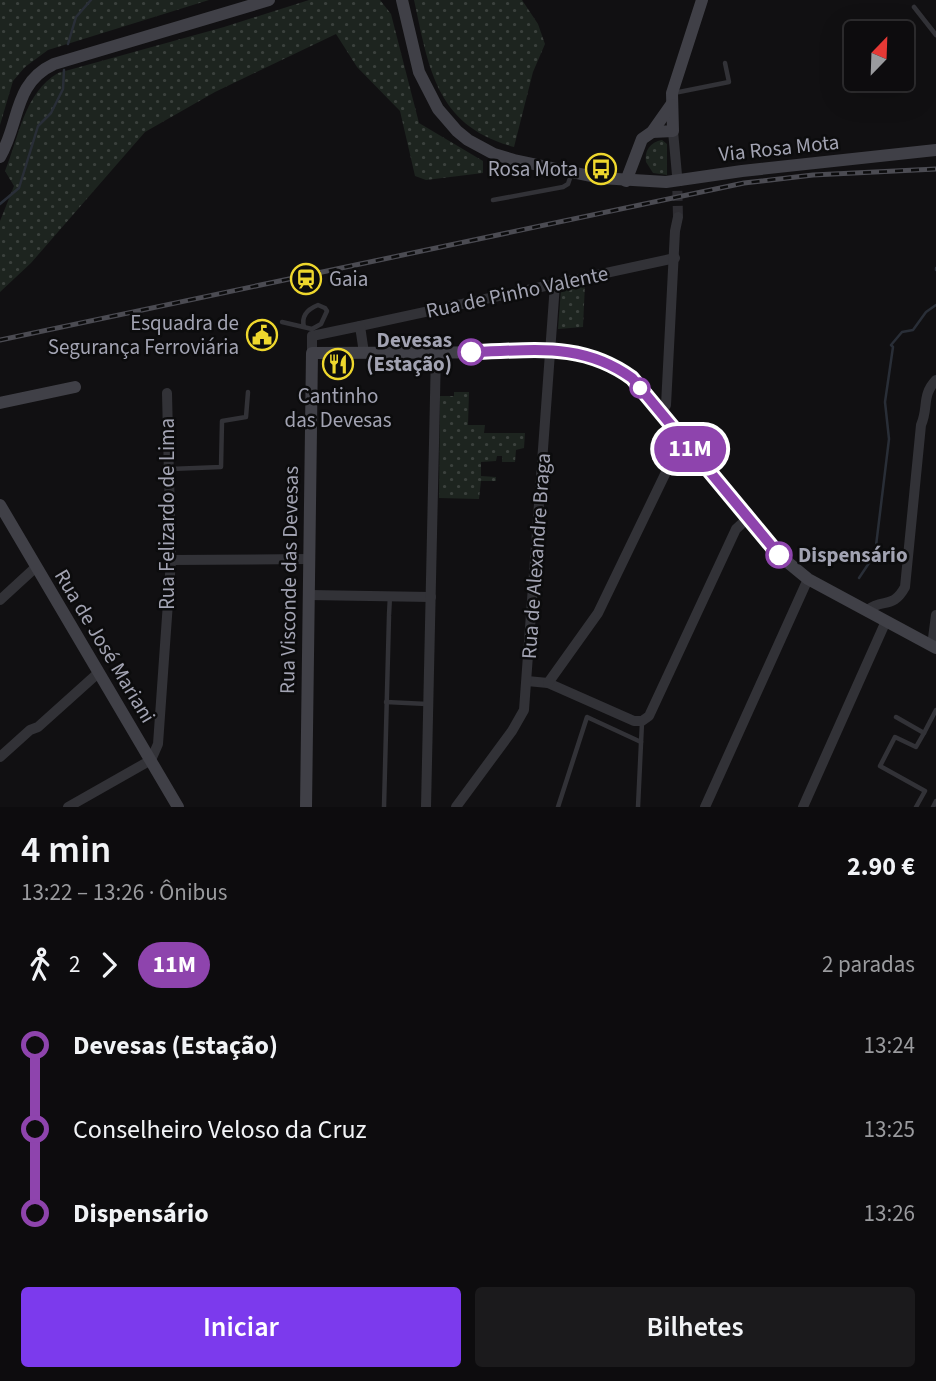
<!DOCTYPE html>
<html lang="pt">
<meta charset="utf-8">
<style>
:root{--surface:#0d0c0e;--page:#1b1a1c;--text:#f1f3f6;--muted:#9a9b9e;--line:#2d2c2e;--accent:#7c3aed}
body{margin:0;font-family:"Source Sans 3",sans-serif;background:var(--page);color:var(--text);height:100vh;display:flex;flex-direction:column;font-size:26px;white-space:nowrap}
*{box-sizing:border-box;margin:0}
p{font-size:23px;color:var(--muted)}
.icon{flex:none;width:38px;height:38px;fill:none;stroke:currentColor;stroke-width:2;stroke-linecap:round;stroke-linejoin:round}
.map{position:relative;height:807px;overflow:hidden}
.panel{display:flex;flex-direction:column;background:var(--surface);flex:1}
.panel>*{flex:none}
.badge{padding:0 14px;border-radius:23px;font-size:24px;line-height:46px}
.needle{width:46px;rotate:23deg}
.buttons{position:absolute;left:844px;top:21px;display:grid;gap:14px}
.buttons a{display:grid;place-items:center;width:70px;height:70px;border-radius:7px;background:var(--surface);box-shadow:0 7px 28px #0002,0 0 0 2px var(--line);font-size:35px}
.map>.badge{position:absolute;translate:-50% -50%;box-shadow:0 0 0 4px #fff}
.legs{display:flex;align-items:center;gap:10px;height:77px;padding:0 21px;font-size:23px}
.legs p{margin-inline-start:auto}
.headline{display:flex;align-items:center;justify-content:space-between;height:119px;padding:0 21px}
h1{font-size:38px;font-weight:600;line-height:52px}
.primary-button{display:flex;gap:14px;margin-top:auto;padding:14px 21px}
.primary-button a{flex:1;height:80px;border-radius:7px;background:var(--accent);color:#fff;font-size:28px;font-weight:600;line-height:80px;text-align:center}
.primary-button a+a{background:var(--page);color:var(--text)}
ul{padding:0 21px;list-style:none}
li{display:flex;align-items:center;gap:24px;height:84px;font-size:26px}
li i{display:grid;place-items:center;width:10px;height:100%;margin:0 9px;background:currentColor}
li i::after{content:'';width:18px;height:18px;margin:-9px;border:5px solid;border-radius:50%;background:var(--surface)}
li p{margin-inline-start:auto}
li:first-child i{background:linear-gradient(#0000 50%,currentColor 0)}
li:last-child i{background:linear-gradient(currentColor 50%,#0000 0)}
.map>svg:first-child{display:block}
</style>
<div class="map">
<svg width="936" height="807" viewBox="0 0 936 807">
<defs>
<pattern id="grass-dots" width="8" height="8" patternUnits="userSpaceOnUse" patternTransform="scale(1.75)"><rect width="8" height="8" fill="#1d241f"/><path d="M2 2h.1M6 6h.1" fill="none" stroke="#3b413d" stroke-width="1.8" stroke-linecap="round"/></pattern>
</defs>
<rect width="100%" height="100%" fill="#111012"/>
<g fill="url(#grass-dots)">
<path d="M0 0H209L48 50 25 67 13 81 0 125Z"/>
<path d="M309 0H380L391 14 419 123 483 161V173L426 180 415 176 400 111 357 67 336 34 215 92 145 132 31 263 0 292V221L14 186 5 171C19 137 24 93 58 73L224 27Z"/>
<path d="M414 0H522L538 24 545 44 533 72 514 147C436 126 429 69 414 0Z"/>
<path d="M662 140 667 144V175L653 173 646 162C644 151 650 142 662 140Z"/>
<path d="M585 284 583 327 558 329 561 289Z"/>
<path d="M454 392H469L468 425H485L484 433H525L524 448 516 450 515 462H502V456H497L496 461 481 462V476L496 477V481H481L479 499 439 498 440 396H454Z"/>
</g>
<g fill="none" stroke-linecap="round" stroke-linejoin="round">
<g stroke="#292e37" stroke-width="2.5">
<path d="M68 44 76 17 91 0"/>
<path d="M0 204 19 188 38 126 51 113 63 89 64 70"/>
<path d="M936 268V270"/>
<path d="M859 578 875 554 889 439 885 402 893 347 891 345 902 332 913 330 926 312 936 305"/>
</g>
<path stroke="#2e2d32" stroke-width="10" stroke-dasharray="10 5" stroke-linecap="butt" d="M677 176 678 217"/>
<g stroke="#323237" stroke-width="4.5">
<path d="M914 7 936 35"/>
<path d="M674 93 729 82 725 63"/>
<path d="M493 200 563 187 568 184 571 175"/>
<path d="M282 322 312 329 321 324 327 311 325 308 318 305C308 309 301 316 304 327"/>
<path d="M170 469 221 467 222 421 246 417 248 392"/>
<path d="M389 615 390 596"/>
<path d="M386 702 427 704"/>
<path d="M896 717 924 733 936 710"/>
<path d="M384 807 389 616"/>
<path d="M558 807 587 717 641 742"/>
<path d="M638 807 642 722"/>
<path d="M916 807 925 791 880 766 895 737 916 747 924 733"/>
<path d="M933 807 936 801"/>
</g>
<g stroke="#323237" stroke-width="10">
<path d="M673 131 677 175"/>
<path d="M360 326 675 258"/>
<path d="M312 353V336L360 326 364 353"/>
<path d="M661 413 666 405 675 231 678 217"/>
<path d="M171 560 308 559"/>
<path d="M309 595 431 597"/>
<path d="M0 600 36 567"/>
<path d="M867 610C884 598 893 609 905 587L921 425C929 407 921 396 936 380"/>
<path d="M932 646 936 615"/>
<path d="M527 681 548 683 634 721H642L649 716 736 529 747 519"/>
<path d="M548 683 598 613 682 439"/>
<path d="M0 757 30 730 38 727 97 674"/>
<path d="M68 807 151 760 158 744 171 560 167 393"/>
<path d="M426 807 436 352"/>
<path d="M456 807 512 731 524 710 555 284"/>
<path d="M705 807 808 579"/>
<path d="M803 807 886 621"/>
</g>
<g stroke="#404047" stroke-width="12">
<path d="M402 0 419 72 438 109 457 131 468 140 494 154 514 160 600 178 666 182 742 171 936 150"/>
<path d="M652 132 673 131 672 93 702 0"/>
<path d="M0 157C20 123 13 83 54 64L269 0"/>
<path d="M626 181 642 139 652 132 671 105"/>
<path d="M0 403 75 387"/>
<path d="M0 505 178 807"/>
<path d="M306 807 312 353 572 352C596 357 612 364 631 378L774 551 808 579 936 648"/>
</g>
<g stroke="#4b4b52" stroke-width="5">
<path id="rail" d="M0 340 744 183 813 175 936 169"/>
</g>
<use href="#rail" stroke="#0c0c0d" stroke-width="2.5" stroke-dasharray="8" stroke-linecap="butt"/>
</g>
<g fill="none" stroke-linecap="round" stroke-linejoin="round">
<g stroke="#fff" stroke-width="16">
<path id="line-1" d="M471 352C531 351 581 341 632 378L779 555"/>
</g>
<use href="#line-1" stroke="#8e44ad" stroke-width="10"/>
</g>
<defs>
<g id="bus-ring" transform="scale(1.575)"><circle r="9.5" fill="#0c0c0d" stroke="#eed72d" stroke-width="1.5"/><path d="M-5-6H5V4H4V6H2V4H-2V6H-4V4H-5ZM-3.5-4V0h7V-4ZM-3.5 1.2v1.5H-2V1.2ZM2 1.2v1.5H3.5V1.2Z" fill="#eed72d"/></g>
<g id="station-ring" transform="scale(1.575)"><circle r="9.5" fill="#0c0c0d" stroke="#eed72d" stroke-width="1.5"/><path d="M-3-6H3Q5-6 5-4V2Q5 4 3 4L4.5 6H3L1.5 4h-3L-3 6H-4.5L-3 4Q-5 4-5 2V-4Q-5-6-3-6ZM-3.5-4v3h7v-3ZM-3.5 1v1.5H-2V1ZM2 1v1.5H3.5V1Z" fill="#eed72d"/></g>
<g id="civic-ring" transform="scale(1.575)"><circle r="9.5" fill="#0c0c0d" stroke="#eed72d" stroke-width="1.5"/><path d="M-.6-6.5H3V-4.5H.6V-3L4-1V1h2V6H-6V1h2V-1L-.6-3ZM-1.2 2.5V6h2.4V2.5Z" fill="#eed72d"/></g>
<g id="restaurant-ring" transform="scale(1.575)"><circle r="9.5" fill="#0c0c0d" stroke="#eed72d" stroke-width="1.5"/><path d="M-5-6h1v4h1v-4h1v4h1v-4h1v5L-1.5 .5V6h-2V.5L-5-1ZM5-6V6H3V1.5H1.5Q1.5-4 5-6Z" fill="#eed72d"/></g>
</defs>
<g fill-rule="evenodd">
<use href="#bus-ring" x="601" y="169"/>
<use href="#station-ring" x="306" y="279"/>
<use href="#civic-ring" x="262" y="335"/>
<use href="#restaurant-ring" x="338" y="364"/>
</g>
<g fill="#fff" stroke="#8e44ad" stroke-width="3.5">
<circle cx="471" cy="352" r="12"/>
<circle cx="640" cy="388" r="9"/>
<circle cx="779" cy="555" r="12"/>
</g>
<g text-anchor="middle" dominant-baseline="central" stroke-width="5" stroke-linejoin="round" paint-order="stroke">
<g font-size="21" fill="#a2a3b2" stroke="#0c0c0d">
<text transform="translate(779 148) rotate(-6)">Via Rosa Mota</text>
<text transform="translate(517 292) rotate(-12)">Rua de Pinho Valente</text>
<text transform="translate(167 514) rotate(-90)">Rua Felizardo de Lima</text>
<text transform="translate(536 556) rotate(-86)">Rua de Alexandre Braga</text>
<text transform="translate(289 580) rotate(-89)">Rua Visconde das Devesas</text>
<text transform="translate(105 646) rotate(59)">Rua de José Mariani</text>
</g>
<g font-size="21" fill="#a2a3b2" stroke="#0c0c0d" text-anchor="end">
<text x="578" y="169">Rosa Mota</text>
<text x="329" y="279" text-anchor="start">Gaia</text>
<text x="239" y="323">Esquadra de<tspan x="239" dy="24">Segurança Ferroviária</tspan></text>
<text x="338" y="396" text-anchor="middle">Cantinho<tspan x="338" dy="24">das Devesas</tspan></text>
</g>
<g font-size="21" font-weight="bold" fill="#a2a3b2" stroke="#0c0c0d" text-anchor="end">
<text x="452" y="340">Devesas<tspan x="452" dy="24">(Estação)</tspan></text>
<text x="798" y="555" text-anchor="start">Dispensário</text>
</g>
</g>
</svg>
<div class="buttons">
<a><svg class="needle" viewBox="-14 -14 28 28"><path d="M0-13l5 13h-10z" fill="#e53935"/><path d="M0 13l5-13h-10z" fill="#9a9b9e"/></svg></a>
</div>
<b class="badge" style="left:690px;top:449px;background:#8e44ad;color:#fff">11M</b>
</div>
<section class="panel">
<div class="headline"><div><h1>4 min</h1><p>13:22 – 13:26 · Ônibus</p></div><b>2.90 €</b></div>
<div class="legs"><svg class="icon" aria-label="walk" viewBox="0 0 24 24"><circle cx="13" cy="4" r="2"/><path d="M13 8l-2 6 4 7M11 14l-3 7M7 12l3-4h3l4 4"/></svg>2<svg class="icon" aria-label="forward" viewBox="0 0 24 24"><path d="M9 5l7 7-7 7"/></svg><b class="badge" style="background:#8e44ad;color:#fff">11M</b><p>2 paradas</p></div>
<ul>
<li><i style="color:#8e44ad"></i><b>Devesas (Estação)</b><p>13:24</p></li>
<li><i style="color:#8e44ad"></i><span>Conselheiro Veloso da Cruz</span><p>13:25</p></li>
<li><i style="color:#8e44ad"></i><b>Dispensário</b><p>13:26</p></li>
</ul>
<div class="primary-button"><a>Iniciar</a><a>Bilhetes</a></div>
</section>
